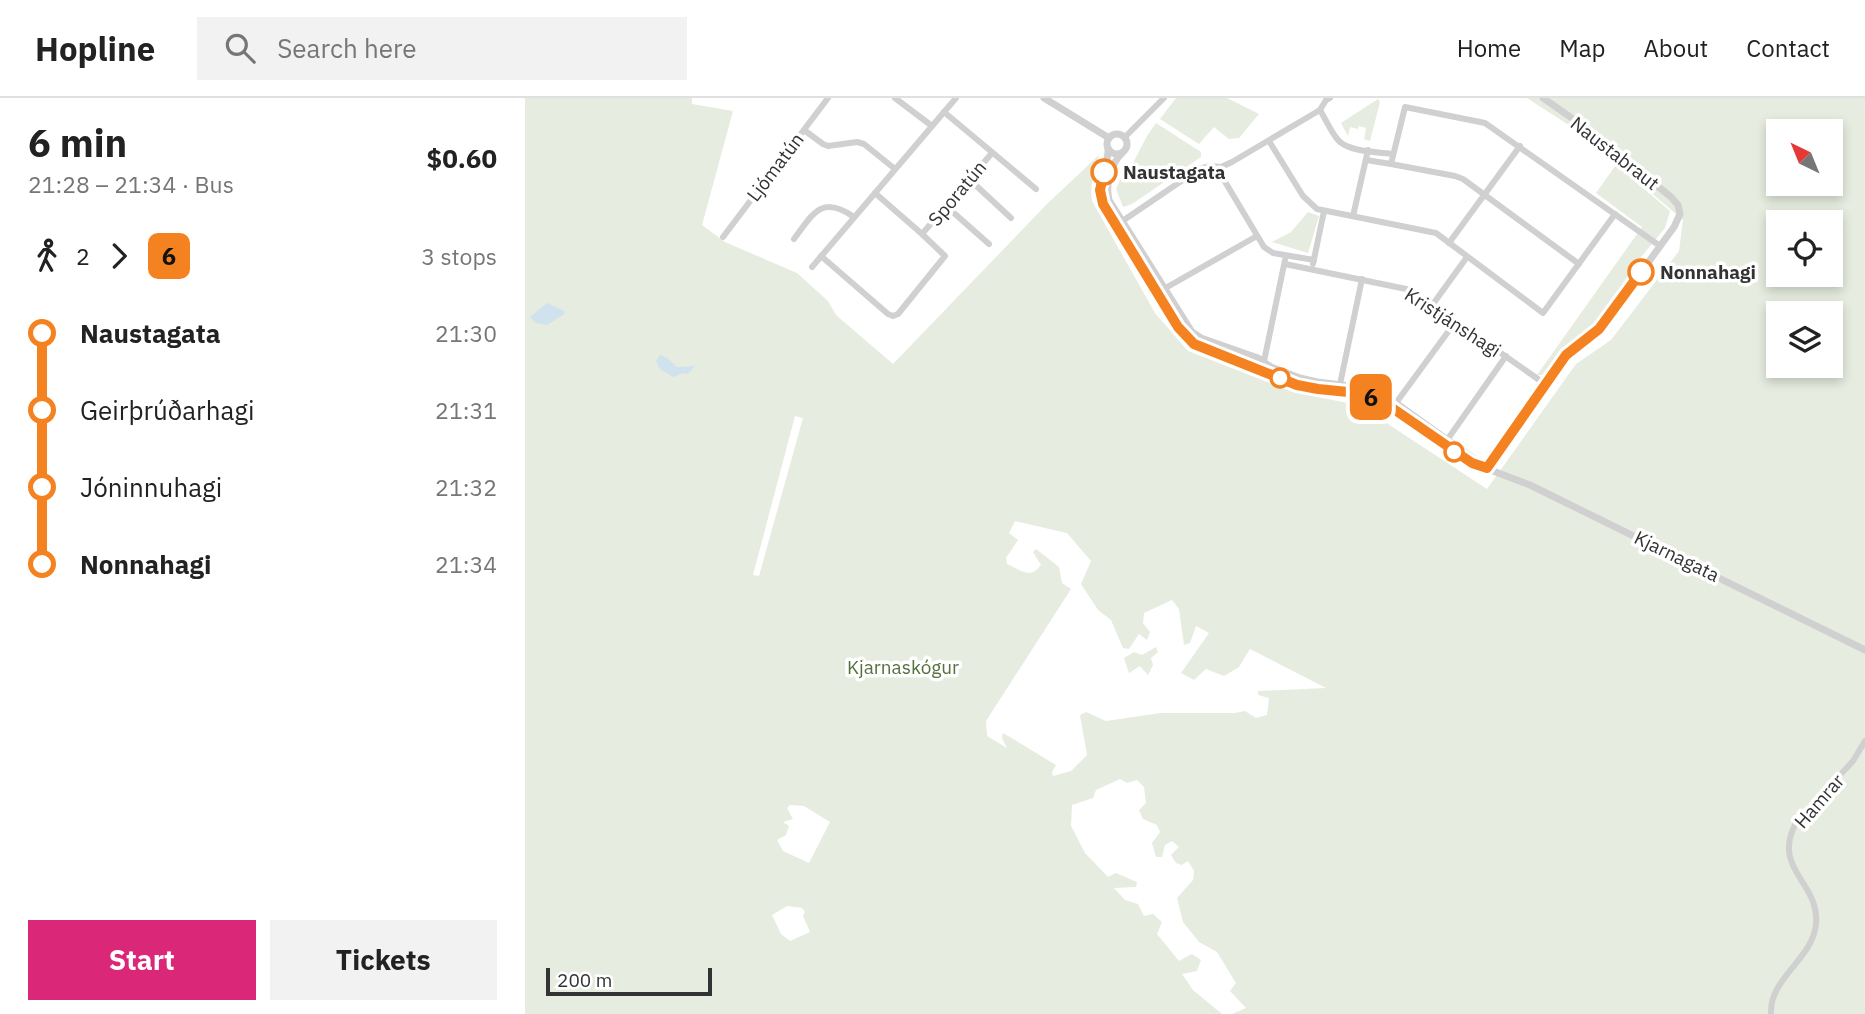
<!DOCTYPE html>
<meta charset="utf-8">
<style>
:root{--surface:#fff;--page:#f2f2f2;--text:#222;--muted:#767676;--line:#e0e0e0;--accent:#db2777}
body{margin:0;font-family:"IBM Plex Sans",sans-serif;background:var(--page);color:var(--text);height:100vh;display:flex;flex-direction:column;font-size:26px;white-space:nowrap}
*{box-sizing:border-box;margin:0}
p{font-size:23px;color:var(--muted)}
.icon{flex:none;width:38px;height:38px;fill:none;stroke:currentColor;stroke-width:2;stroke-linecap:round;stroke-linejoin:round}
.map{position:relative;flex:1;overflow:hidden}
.side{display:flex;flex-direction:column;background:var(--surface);width:525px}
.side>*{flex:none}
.badge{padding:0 14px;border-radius:10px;font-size:24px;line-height:46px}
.needle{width:46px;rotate:317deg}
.fabs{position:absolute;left:1241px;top:21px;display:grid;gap:14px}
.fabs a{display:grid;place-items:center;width:77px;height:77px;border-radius:0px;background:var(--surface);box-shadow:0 4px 10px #0003;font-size:35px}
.scale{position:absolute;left:21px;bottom:18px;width:166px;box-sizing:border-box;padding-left:7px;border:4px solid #333;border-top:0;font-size:19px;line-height:24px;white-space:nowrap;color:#333;-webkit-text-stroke:5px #fff;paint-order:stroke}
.map>.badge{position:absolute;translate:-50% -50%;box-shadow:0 0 0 4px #fff}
.legs{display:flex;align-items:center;gap:10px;height:77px;padding:0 28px;font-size:23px}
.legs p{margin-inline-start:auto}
.head{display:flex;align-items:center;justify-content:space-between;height:119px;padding:0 28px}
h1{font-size:38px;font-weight:800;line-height:52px}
.action{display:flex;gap:14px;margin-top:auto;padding:14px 28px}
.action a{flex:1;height:80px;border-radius:0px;background:var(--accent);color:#fff;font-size:28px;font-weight:800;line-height:80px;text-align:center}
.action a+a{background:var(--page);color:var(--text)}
ul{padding:0 28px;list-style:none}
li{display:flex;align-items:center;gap:24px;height:77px;font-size:26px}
li i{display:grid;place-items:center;width:10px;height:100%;margin:0 9px;background:currentColor}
li i::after{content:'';width:18px;height:18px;margin:-9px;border:5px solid;border-radius:50%;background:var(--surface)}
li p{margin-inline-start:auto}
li:first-child i{background:linear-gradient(#0000 50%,currentColor 0)}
li:last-child i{background:linear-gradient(currentColor 50%,#0000 0)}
header{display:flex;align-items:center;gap:42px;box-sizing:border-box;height:98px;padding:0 35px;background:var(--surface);border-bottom:2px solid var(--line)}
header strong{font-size:33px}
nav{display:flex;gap:38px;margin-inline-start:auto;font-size:24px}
.search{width:490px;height:63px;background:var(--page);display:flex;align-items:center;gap:18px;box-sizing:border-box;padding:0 24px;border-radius:0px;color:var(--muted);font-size:26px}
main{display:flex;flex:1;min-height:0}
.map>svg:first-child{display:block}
</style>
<header>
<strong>Hopline</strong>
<div class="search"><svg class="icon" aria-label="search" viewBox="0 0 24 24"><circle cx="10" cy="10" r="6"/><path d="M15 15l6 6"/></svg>Search here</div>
<nav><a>Home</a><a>Map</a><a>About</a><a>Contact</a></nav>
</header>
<main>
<section class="side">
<div class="head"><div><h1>6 min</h1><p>21:28 – 21:34 · Bus</p></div><b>$0.60</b></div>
<div class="legs"><svg class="icon" aria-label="walk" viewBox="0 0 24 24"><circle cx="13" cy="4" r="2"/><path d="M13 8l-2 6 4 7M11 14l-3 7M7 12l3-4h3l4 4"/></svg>2<svg class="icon" aria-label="forward" viewBox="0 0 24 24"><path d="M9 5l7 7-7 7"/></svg><b class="badge" style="background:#f58220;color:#111">6</b><p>3 stops</p></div>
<ul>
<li><i style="color:#f58220"></i><b>Naustagata</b><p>21:30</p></li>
<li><i style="color:#f58220"></i><span>Geirþrúðarhagi</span><p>21:31</p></li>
<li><i style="color:#f58220"></i><span>Jóninnuhagi</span><p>21:32</p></li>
<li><i style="color:#f58220"></i><b>Nonnahagi</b><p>21:34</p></li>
</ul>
<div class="action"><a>Start</a><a>Tickets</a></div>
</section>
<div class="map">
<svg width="1340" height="916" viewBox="0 0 1340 916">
<rect width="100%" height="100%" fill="#fff"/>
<g fill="#e6ecdf" fill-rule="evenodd">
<path d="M0 0H167V6L208 13 177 127 200 144 272 175 303 203 311 217 368 266 522 106 574 57C571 73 564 86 567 103L630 215 663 253 771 295 834 307 962 391 1051 266 1086 242 1154 153 1158 122 1056 35 1002 0H1340V916H707L721 910 705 893 711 885 692 854 674 844 658 824 652 800 668 782 669 773 663 763 657 767 651 765 646 757 654 749 647 743 640 747 637 759H631L627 745 635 734 632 727 618 721 614 712 621 705 619 689 612 682 602 685 595 681 571 692 568 700 547 707 546 728 560 755 583 779 591 775 612 784 611 789 589 790 600 802 613 806 619 818 628 816 637 824 632 836 654 863 667 856 676 862 672 873 657 876 668 892 697 916H0ZM1253 33H1306V86H1253ZM1253 124H1306V177H1253ZM1253 215H1306V268H1253ZM270 318 278 320 234 478 228 477ZM490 423 542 435 566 463 556 486 573 512 586 522 598 550 604 551 614 536 622 542 625 534 618 525 619 515 647 502 654 511 659 547 665 545 671 528 684 535 656 575 669 582 681 571 699 578 714 569 725 551 801 590 733 593V597L744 600 742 617 731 620 720 613 709 615H636L581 623 561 614 555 617 562 657 546 673 528 678 527 674 531 667 478 635 477 640 482 650 462 638 461 623 546 491 537 485 534 469 511 451 508 454 516 467C505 482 496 472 482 466L481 460 493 442 484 435ZM265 707 279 708 305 724 284 765 258 753 252 742 261 737 264 728 258 724 268 721 262 710ZM262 808 277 810 280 814 278 818 285 834 265 843 256 836 247 817Z"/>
<path d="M651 0H702L734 16 714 40 704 41 689 29 674 46 635 21Z"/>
<path d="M853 1 855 4 845 43 839 41 841 30 834 28 833 31 825 29 823 38 816 25Z"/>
<path d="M631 25 676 54V59L607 106 598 109 591 91 601 70 608 65 622 38Z"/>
<path d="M1091 67 1145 113 1140 130 1107 170 1097 191 1069 227 1049 242 1018 277H1012L1117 129 1071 95Z"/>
<path d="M783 114 794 118 783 155 747 144 766 134Z"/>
<path d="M631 549 633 554 626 560 628 567 623 577 615 568 604 575 599 560 609 554 617 557Z"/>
</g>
<g fill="#cfe2ee">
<path d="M22 205 39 213V216L22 227 11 225 5 219Z"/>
<path d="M135 257 142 260 152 269 170 268 163 276 158 275 148 279 135 271 131 263Z"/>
</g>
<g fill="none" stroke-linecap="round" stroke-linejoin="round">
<g stroke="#d0d0d0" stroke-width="6">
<path d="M370 0 407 28"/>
<path d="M795 12C801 22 806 34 813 42 823 54 854 54 868 56"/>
<path d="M419 14 511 91"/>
<path d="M279 32 298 46 303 48 332 44 339 46 370 71"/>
<path d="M600 39 639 0"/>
<path d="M744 43 778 98 792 111 911 135 1018 215 1090 116"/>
<path d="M841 62 866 66"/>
<path d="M696 69 699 82 739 149 748 155 789 162"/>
<path d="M444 81 486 120"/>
<path d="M421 108 464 146"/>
<path d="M828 118 843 52"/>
<path d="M593 126 674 71 685 68 696 69 707 64 795 12 801 2 805 0"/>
<path d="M397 136 467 55"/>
<path d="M198 139 303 0"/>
<path d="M269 141C288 116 296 96 329 119"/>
<path d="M924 145 995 48"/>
<path d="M296 158 363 216 368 218 373 216 420 158 397 136 350 95"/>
<path d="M760 166 886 192 1020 286"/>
<path d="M788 166 799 113"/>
<path d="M1054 166 938 81 930 78 866 66 880 9 960 25 1135 148"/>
<path d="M287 169 431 0"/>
<path d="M637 192 732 138"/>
<path d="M908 206 942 159"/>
<path d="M737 273 760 162"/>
<path d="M814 291 837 181"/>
<path d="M868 309 931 223"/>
<path d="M920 345 981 258"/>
<path d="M1246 916C1244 880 1288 861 1291 826 1295 784 1246 771 1271 725L1328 663 1340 643"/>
</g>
<g stroke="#d0d0d0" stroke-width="7">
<path d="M519 0 584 40"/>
<circle cx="592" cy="46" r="10"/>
<path d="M583 51C584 68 572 83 576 100L653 229 669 246 772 287 793 291 833 294 857 303 947 365 1005 387 1340 552"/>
<path d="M597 55C586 66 580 86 584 102L667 234 676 240 733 260 746 269 775 280 792 284 842 290 852 293 871 305 955 365"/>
<path d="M962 370 1041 257 1077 228 1149 129 1155 116 1153 107 1146 99 1061 30 1018 0"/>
</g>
</g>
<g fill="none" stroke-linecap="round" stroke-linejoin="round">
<g stroke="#fff" stroke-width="16">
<path id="line-1" d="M579 74 575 92 578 106 653 229 669 246 772 287 793 291 833 295 857 303 947 365 962 370 1041 257 1074 231 1116 174"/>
</g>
<use href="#line-1" stroke="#f58220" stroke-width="10"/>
</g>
<g fill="#fff" stroke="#f58220" stroke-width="3.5">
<circle cx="579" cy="74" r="12"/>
<circle cx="1116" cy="174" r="12"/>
<circle cx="755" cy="280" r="9"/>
<circle cx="929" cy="354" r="9"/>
</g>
<g text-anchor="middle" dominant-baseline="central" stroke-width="7" stroke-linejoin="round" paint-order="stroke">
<g font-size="19" fill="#333" stroke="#fff">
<text transform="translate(1090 55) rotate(38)">Naustabraut</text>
<text transform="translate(250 69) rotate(-53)">Ljómatún</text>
<text transform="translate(432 95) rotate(-50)">Sporatún</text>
<text transform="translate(928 224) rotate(33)">Kristjánshagi</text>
<text transform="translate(1152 458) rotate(26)">Kjarnagata</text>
<text transform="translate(1294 703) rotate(-49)">Hamrar</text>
</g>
<g font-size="19" font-weight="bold" fill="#333" stroke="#fff" text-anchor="start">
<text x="598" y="74">Naustagata</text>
<text x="1135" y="174">Nonnahagi</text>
</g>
<g font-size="19" fill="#56703f" stroke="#fff">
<text x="378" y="569">Kjarnaskógur</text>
</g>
</g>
</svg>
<div class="fabs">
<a><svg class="needle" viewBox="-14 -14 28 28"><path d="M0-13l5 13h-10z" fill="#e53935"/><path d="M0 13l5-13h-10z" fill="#767676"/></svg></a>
<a><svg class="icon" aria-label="locate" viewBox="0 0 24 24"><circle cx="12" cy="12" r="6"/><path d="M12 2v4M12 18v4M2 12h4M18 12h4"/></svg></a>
<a><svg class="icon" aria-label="layers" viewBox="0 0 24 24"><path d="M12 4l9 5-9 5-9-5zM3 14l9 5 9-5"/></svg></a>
</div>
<div class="scale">200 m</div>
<b class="badge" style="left:846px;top:299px;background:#f58220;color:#111">6</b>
</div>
</main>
